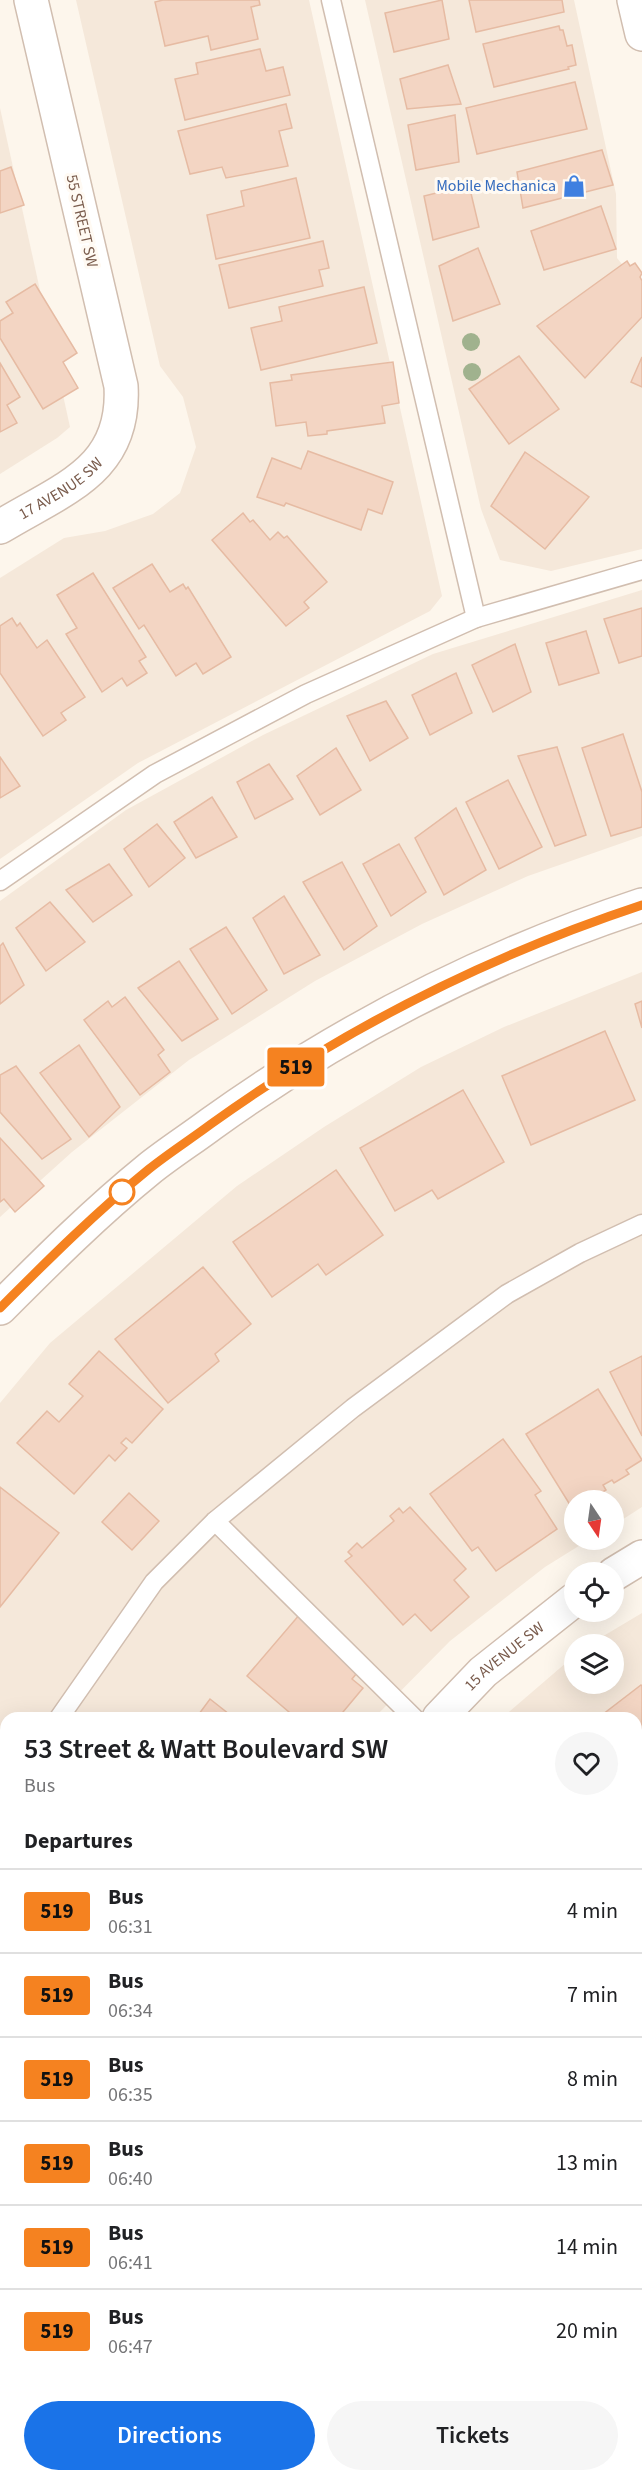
<!DOCTYPE html>
<style>
:root{--surface:#fff;--page:#f6f6f6;--text:#202124;--muted:#757577;--line:#e0e0e0;--accent:#1a73e8}
body{margin:0;font-family:"Source Sans 3",sans-serif;background:var(--page);color:var(--text);height:100vh;display:flex;flex-direction:column;font-size:22px;white-space:nowrap}
*{box-sizing:border-box;margin:0}
p{font-size:20px;color:var(--muted)}
.icon{flex:none;width:33px;height:33px;fill:none;stroke:currentColor;stroke-width:2;stroke-linecap:round;stroke-linejoin:round}
.map{position:relative;flex:1;overflow:hidden}
.panel{position:absolute;left:0px;top:1712px;width:642px;height:770px;display:flex;flex-direction:column;background:var(--surface);border-radius:18px 18px 0 0;box-shadow:0 6px 24px #0002}
.panel>*{flex:none}
.badge{padding:0 12px;border-radius:4px;font-size:21px;line-height:39px}
.needle{width:39px;rotate:167deg}
.tools{position:absolute;left:564px;top:1490px;display:grid;gap:12px}
.tools a{display:grid;place-items:center;width:60px;height:60px;border-radius:50%;background:var(--surface);box-shadow:0 6px 24px #0002;font-size:30px}
.map>.badge{position:absolute;translate:-50% -50%;box-shadow:0 0 0 3px #fff}
h2{padding:0 24px;font-size:22px;line-height:54px}
.round{display:grid;place-items:center;flex:none;width:63px;height:63px;border-radius:32px;background:var(--page)}
.overview{display:flex;align-items:center;justify-content:space-between;height:102px;padding:0 24px}
h1{font-size:28px;font-weight:600;line-height:45px}
.action{display:flex;gap:12px;margin-top:auto;padding:12px 24px}
.action a{flex:1;height:69px;border-radius:36px;background:var(--accent);color:#fff;font-size:24px;font-weight:600;line-height:69px;text-align:center}
.action a+a{background:var(--page);color:var(--text)}
ul{padding:0;list-style:none}
li{display:flex;align-items:center;gap:18px;height:84px;padding:0 24px;border-top:2px solid var(--line)}
li div{flex:1}
li b{display:block;font-size:22px}
li em{font-style:normal}
li .badge{min-width:66px;font-weight:700;text-align:center}
.map>svg:first-child{display:block}
</style>
<div class="map">
<svg width="642" height="2480" viewBox="0 0 642 2480">
<rect width="100%" height="100%" fill="#fdf6ec"/>
<g fill="#f5e8da">
<path d="M76 0H309L442 596 430 611 138 763 0 859V578L64 538 105 531 153 514 180 493 196 447 183 397 160 366Z"/>
<path d="M365 0H574L616 194 617 258 642 289V549L551 571 500 560 481 509Z"/>
<path d="M0 108 70 427 57 438 0 474Z"/>
<path d="M642 590V836L528 876 422 924 315 981 189 1060 72 1152 0 1217V901L126 810 263 735 433 654Z"/>
<path d="M642 972V1507L614 1525V1500H574V1539H590L545 1567 450 1641 375 1717 6 1718V2432L0 2428V1403L50 1343 237 1186 324 1127 421 1067 504 1027Z"/>
<path d="M642 1613V2393L636 2404V1718H502L574 1656V1683H614V1644H590Z"/>
<path d="M70 2475H443L450 2480H78Z"/>
</g>
<g fill="#f3d5c3" stroke="#e6bba3" stroke-width="1.5">
<path d="M163 0H259L260 5 251 7 258 39 211 50 208 36 165 46 155 2Z"/>
<path d="M442 0 449 39 394 52 385 13Z"/>
<path d="M469 0H562L564 12 476 32Z"/>
<path d="M559 26 560 30H563L567 46 572 45 576 65 568 67 569 69 494 87 483 44Z"/>
<path d="M260 49 266 71 283 67 290 95 185 120 175 79 198 74 196 63Z"/>
<path d="M448 65 461 104 407 109 400 79Z"/>
<path d="M575 82 587 129 477 154 466 108Z"/>
<path d="M286 104 292 128 279 131 288 166 226 178 222 167 190 174 178 131Z"/>
<path d="M455 115 459 162 416 170 408 125Z"/>
<path d="M602 150 613 185 523 208 517 172Z"/>
<path d="M11 167 24 205 0 213V171Z"/>
<path d="M296 178 310 238 216 259 207 215 244 206 241 191Z"/>
<path d="M469 185 479 227 433 240 424 196Z"/>
<path d="M601 206 616 249 544 270 531 231Z"/>
<path d="M323 241 329 268 319 270 323 286 229 308 219 265Z"/>
<path d="M478 248 500 304 453 321 439 266Z"/>
<path d="M627 261 630 266 635 263 642 273 640 277 642 281V317L585 378 537 326Z"/>
<path d="M35 284 77 353 63 362 78 388 43 409 0 338V321L13 313 6 302Z"/>
<path d="M364 287 377 343 261 370 251 328 282 321 279 307Z"/>
<path d="M519 356 559 409 509 444 469 389Z"/>
<path d="M642 357V387L631 382Z"/>
<path d="M393 362 399 403 382 406 385 423 327 431V434L308 436 306 422 276 426 270 383 292 380 291 375Z"/>
<path d="M0 363 20 397 7 405 17 423 0 432Z"/>
<path d="M308 451 393 482 382 514 368 509 361 530 286 503 284 506 257 497 272 458 301 469Z"/>
<path d="M525 452 589 497 545 549 491 506Z"/>
<path d="M243 513 250 522 253 520 270 540 278 532 284 538 287 536 327 582 304 602 309 608 286 626 212 540Z"/>
<path d="M152 564 170 592 183 584 186 589 188 587 231 657 203 674 196 663 176 676 144 625 139 629 113 588Z"/>
<path d="M93 573 146 657 139 661 147 673 127 686 122 678 102 692 66 634 77 628 57 595Z"/>
<path d="M642 608V656L619 663 604 619Z"/>
<path d="M12 618 17 626 20 623 37 648 47 640 85 697 61 713 66 720 43 736 0 673V626Z"/>
<path d="M586 631 599 673 559 685 546 643Z"/>
<path d="M515 644 531 692 493 712 472 665Z"/>
<path d="M456 673 472 713 430 735 412 695Z"/>
<path d="M386 701 408 738 370 761 347 716Z"/>
<path d="M623 734 642 792V827L611 836 582 748Z"/>
<path d="M557 747 586 835 555 846 518 756Z"/>
<path d="M336 748 361 790 320 815 297 776Z"/>
<path d="M0 757 20 786 0 798Z"/>
<path d="M269 764 293 799 255 819 237 782Z"/>
<path d="M508 780 542 847 499 869 466 802Z"/>
<path d="M212 797 237 837 196 858 174 822Z"/>
<path d="M456 808 486 870 444 895 415 838Z"/>
<path d="M157 824 185 858 149 887 124 849Z"/>
<path d="M399 844 426 892 391 916 363 864Z"/>
<path d="M342 862 377 926 344 950 303 882Z"/>
<path d="M109 864 132 895 93 922 66 890Z"/>
<path d="M284 896 320 955 284 974 253 918Z"/>
<path d="M50 902 85 942 46 971 16 928Z"/>
<path d="M226 927 267 990 232 1014 190 949Z"/>
<path d="M3 943 24 985 0 1004V946Z"/>
<path d="M179 961 218 1019 182 1041 138 988Z"/>
<path d="M125 997 164 1050 158 1055 170 1072 140 1095 84 1020 108 1001 112 1007Z"/>
<path d="M642 1001V1028L635 1004Z"/>
<path d="M605 1031 635 1100 531 1145 502 1076Z"/>
<path d="M79 1045 120 1107 89 1137 40 1073Z"/>
<path d="M16 1066 71 1139 42 1159 0 1112V1075Z"/>
<path d="M463 1090 504 1162 438 1199 432 1190 395 1211 360 1148Z"/>
<path d="M0 1138 44 1186 15 1212 4 1199 0 1202Z"/>
<path d="M336 1170 383 1235 326 1275 318 1264 272 1297 233 1242Z"/>
<path d="M203 1267 251 1324 215 1354 219 1361 168 1403 115 1339Z"/>
<path d="M99 1351 163 1409 132 1443 126 1438 121 1443 127 1448 115 1461 109 1455 74 1494 17 1443 47 1411 59 1422 83 1396 69 1384Z"/>
<path d="M642 1356V1436L610 1372Z"/>
<path d="M598 1389 642 1460 626 1470 629 1474 614 1483 612 1480 603 1485 606 1490 589 1500H574L572 1508 526 1434Z"/>
<path d="M503 1439 541 1491 535 1495 557 1529 496 1571 478 1547 472 1551 430 1494Z"/>
<path d="M0 1487 59 1533 0 1607Z"/>
<path d="M129 1493 159 1521 132 1550 102 1522Z"/>
<path d="M410 1507 466 1569 454 1580 469 1597 431 1631 415 1614 403 1625 345 1561 352 1556 348 1552 357 1543 362 1548 394 1521 390 1516 399 1508 403 1513Z"/>
<path d="M300 1614 362 1667 352 1679 363 1688 338 1718H296L247 1676Z"/>
<path d="M641 1685 642 1686V1820L636 1812V1718H598Z"/>
<path d="M210 1699 234 1718H196Z"/>
<path d="M642 2137V2219L636 2213V2144Z"/>
<path d="M636 2225 642 2230V2310L636 2318Z"/>
<path d="M259 2475H351L357 2480H255Z"/>
</g>
<g fill="none" stroke-linecap="round" stroke-linejoin="round">
<g stroke="#d1beb0" stroke-width="21">
<g id="service">
<path d="M331 0 476 618"/>
<path d="M0 881 155 774 306 694 476 618 642 570"/>
<path d="M215 1521 414 1718"/>
<path d="M59 1718 154 1582 215 1521 353 1408 507 1294 580 1253 642 1224"/>
<path d="M0 1822 6 1812"/>
</g>
</g>
<g stroke="#d1beb0" stroke-width="36">
<g id="minor">
<path d="M634 0 642 34"/>
<path id="s1" d="M0 527C62 489 126 471 121 386L31 0"/>
<path d="M614 1574 642 1557"/>
<path id="s2" d="M439 1718 483 1672 574 1600"/>
<path d="M526 2475 531 2480"/>
</g>
</g>
<g stroke="#d1beb0" stroke-width="36">
<path id="tertiary" d="M0 1308C48 1260 96 1212 149 1169 169 1153 191 1139 211 1124 343 1029 488 956 642 905"/>
</g>
<use href="#service" stroke="#fff" stroke-width="18"/>
<use href="#minor" stroke="#fff" stroke-width="33"/>
<use href="#tertiary" stroke="#fff" stroke-width="33"/>
</g>
<g fill="#a0b28e">
<circle cx="471" cy="342" r="9"/>
<circle cx="472" cy="372" r="9"/>
</g>
<g fill="none" stroke-linecap="round" stroke-linejoin="round">
<g stroke="#fff" stroke-width="14">
<path id="line" d="M0 1308C48 1260 96 1212 149 1169 169 1153 191 1139 211 1124 343 1029 488 956 642 905"/>
</g>
<use href="#line" stroke="#f58220" stroke-width="9"/>
</g>
<defs>
<g id="shop-bare" transform="scale(1.8)"><path d="M-5-2.5h2.3a2.7 3.5 0 0 1 5.4 0H5L5.5 6h-11ZM-1.5-2.5h3a1.5 2.3 0 0 0-3 0Z" fill="#3f7fe0" stroke="#fffaf3" stroke-width="2.5" paint-order="stroke"/></g>
</defs>
<g fill-rule="evenodd">
<use href="#shop-bare" x="574" y="186"/>
</g>
<circle fill="#fff" stroke="#f58220" stroke-width="3" cx="122" cy="1192" r="12"/>
<g text-anchor="middle" dominant-baseline="central" stroke-width="6" stroke-linejoin="round" paint-order="stroke">
<g font-size="16" fill="#366cbe" stroke="#fffaf3" text-anchor="end">
<text x="556" y="186">Mobile Mechanica</text>
</g>
<g font-size="16" fill="#7a5c4d" stroke="#fffaf3">
<text transform="translate(82 221) rotate(77)">55 STREET SW</text>
<text stroke="none"><textPath href="#s1" startOffset="72">17 AVENUE SW</textPath></text>
<text stroke="none"><textPath href="#s2" startOffset="90">15 AVENUE SW</textPath></text>
</g>
</g>
</svg>
<div class="tools">
<a><svg class="needle" viewBox="-14 -14 28 28"><path d="M0-13l5 13h-10z" fill="#e53935"/><path d="M0 13l5-13h-10z" fill="#757577"/></svg></a>
<a><svg class="icon" aria-label="locate" viewBox="0 0 24 24"><circle cx="12" cy="12" r="6"/><path d="M12 2v4M12 18v4M2 12h4M18 12h4"/></svg></a>
<a><svg class="icon" aria-label="layers" viewBox="0 0 24 24"><path d="M12 4l9 5-9 5-9-5zM3 14l9 5 9-5"/></svg></a>
</div>
<b class="badge" style="left:296px;top:1067px;background:#f58220;color:#111">519</b>
<section class="panel">
<div class="overview"><div><h1>53 Street &amp; Watt Boulevard SW</h1><p>Bus</p></div><a class="round"><svg class="icon" aria-label="heart" viewBox="0 0 24 24"><path d="M12 20l-8-8c-3-5 5-10 8-4 3-6 11-1 8 4z"/></svg></a></div>
<h2>Departures</h2>
<ul>
<li><span class="badge" style="background:#f58220;color:#111">519</span><div><b>Bus</b><p>06:31</p></div><em>4 min</em></li>
<li><span class="badge" style="background:#f58220;color:#111">519</span><div><b>Bus</b><p>06:34</p></div><em>7 min</em></li>
<li><span class="badge" style="background:#f58220;color:#111">519</span><div><b>Bus</b><p>06:35</p></div><em>8 min</em></li>
<li><span class="badge" style="background:#f58220;color:#111">519</span><div><b>Bus</b><p>06:40</p></div><em>13 min</em></li>
<li><span class="badge" style="background:#f58220;color:#111">519</span><div><b>Bus</b><p>06:41</p></div><em>14 min</em></li>
<li><span class="badge" style="background:#f58220;color:#111">519</span><div><b>Bus</b><p>06:47</p></div><em>20 min</em></li>
</ul>
<div class="action"><a>Directions</a><a>Tickets</a></div>
</section>
</div>
